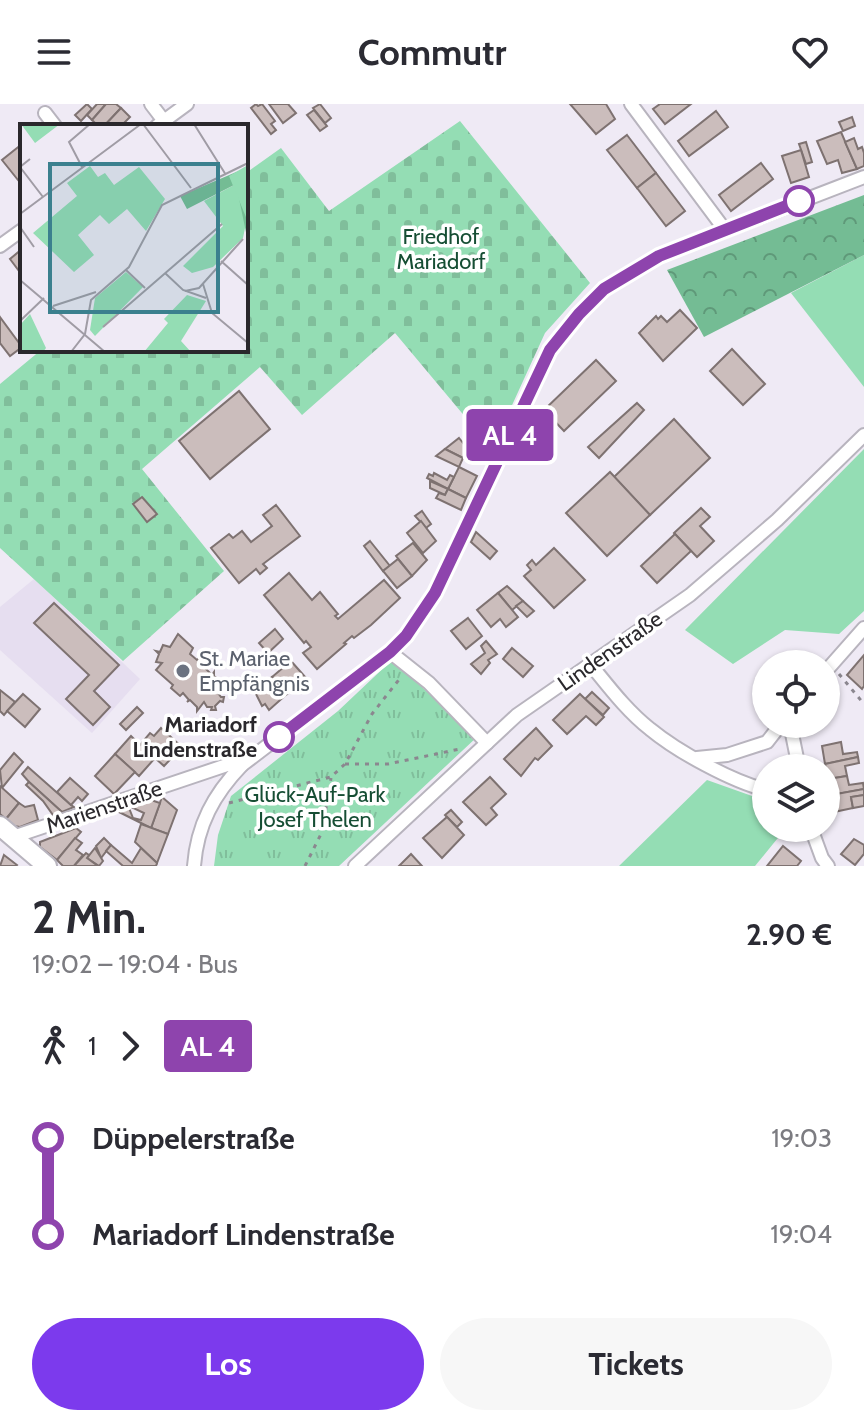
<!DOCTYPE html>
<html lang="de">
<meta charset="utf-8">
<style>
:root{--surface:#fff;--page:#f7f7f7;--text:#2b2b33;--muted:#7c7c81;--accent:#7c3aed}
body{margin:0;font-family:Cabin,sans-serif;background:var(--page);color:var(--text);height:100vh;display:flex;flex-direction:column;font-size:30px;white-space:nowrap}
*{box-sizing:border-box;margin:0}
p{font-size:26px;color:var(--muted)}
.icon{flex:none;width:44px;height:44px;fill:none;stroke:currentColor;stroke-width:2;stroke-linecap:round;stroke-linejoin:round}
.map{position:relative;height:762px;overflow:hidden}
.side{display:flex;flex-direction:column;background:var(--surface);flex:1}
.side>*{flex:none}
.badge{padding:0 16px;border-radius:6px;font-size:28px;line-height:52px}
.controls{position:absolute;left:752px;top:546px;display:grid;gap:16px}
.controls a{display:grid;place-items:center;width:88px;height:88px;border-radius:50%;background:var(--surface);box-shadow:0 2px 6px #0004;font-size:40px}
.map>.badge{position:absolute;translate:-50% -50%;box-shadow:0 0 0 4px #fff}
.legs{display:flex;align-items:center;gap:12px;height:88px;padding:0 32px;font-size:26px}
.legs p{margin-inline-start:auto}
.summary{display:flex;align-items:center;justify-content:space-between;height:136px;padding:0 32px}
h1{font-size:44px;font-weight:700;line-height:60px}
.cta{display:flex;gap:16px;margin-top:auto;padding:16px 32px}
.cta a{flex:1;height:92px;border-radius:48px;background:var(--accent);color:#fff;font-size:32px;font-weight:700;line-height:92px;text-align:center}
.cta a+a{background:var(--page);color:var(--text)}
ul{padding:0 32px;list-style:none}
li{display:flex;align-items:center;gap:28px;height:96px;font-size:30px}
li i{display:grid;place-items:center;width:12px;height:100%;margin:0 10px;background:currentColor}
li i::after{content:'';width:20px;height:20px;margin:-10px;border:6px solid;border-radius:50%;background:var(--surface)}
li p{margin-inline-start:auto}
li:first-child i{background:linear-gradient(#0000 50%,currentColor 0)}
li:last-child i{background:linear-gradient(currentColor 50%,#0000 0)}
header{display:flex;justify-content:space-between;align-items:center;height:104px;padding:0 32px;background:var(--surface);font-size:36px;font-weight:700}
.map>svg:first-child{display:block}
</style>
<header><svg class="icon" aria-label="menu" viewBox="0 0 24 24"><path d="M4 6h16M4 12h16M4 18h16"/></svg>Commutr<svg class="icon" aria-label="heart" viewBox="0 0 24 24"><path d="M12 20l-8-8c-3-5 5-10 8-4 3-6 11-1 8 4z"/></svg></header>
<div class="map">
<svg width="864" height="762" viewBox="0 0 864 762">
<defs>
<pattern id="forest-crowns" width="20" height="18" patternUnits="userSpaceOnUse" patternTransform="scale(2)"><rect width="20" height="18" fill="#74bc94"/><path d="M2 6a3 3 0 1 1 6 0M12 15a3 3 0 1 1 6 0" fill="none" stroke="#5f9979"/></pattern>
<pattern id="cemetery-stones" width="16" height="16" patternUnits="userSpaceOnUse" patternTransform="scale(2)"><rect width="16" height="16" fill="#94ddb4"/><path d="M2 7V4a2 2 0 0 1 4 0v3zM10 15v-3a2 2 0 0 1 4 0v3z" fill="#80be9b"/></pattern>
<pattern id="park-tufts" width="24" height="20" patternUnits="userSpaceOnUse" patternTransform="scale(2)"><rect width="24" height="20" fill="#94ddb4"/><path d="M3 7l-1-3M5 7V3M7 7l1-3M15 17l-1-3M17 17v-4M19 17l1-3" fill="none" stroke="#80be9b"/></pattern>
</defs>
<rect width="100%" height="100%" fill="#efeaf5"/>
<path fill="#e6def0" d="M34 475 140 575 92 629 0 546V503Z"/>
<g fill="#94ddb4">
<path d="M864 151V283L791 189Z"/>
<path d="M864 345V507L839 530 785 526 733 560 685 526Z"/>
<path d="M707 676 766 697V724H786L755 762H619Z"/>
</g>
<path fill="url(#forest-crowns)" d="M864 91V151L704 233 667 166Z"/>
<path fill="url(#cemetery-stones)" d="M460 17 590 179 545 229 492 345 395 229 302 311 260 263 142 365 224 467 123 557 0 444V280L41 246H246V69L281 44 329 107Z"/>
<path fill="url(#park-tufts)" d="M392 556 477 633 339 762H214L218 731 231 692 338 607Z"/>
<g fill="#cbbdbc" stroke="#7e7271" stroke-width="2">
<path d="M87 0 92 5 81 17 75 11Z"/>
<path d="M97 0H106L92 16 87 11Z"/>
<path d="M106 0H116L121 4 104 22H98L92 16Z"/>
<path d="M256 0 258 2 262 0 275 17 271 20 276 26 271 30 251 4Z"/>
<path d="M269 0H288L296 9 283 19Z"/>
<path d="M320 0 331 14 325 19 313 4Z"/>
<path d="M570 0H606L615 15 596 30Z"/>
<path d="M660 0H691L665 20 653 5Z"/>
<path d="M121 4 130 13 121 22H104Z"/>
<path d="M314 6 327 22 320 27 307 11Z"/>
<path d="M716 7 728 23 689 52 678 37Z"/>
<path d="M852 13 855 22 843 27 839 18Z"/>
<path d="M841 28 857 65 842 69 838 56 827 60 817 37Z"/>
<path d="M627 31 656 69 637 84 607 46Z"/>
<path d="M854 34 858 45 862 43 864 49V62L857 65 845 38Z"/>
<path d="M806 38 812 58 806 60 799 40Z"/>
<path d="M22 40V81L2 56Z"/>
<path d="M801 46 809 73 791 79 782 52Z"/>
<path d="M761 59 773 75 731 107 719 91Z"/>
<path d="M656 69 685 107 666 122 637 84Z"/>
<path d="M22 145V171L10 155Z"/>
<path d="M680 206 697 224 663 257 639 229 656 212 658 215 661 212 667 218Z"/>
<path d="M0 213 22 243 10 252 0 239Z"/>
<path d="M732 245 765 280 743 301 710 267Z"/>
<path d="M596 256 616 277 564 327 544 306Z"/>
<path d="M239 287 270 325 210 375 179 337Z"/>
<path d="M637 299 644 306 599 354 588 343Z"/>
<path d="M674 315 710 354 650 411 614 373Z"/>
<path d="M459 334 467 344 463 354 445 345Z"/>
<path d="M445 345 463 354 459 363 436 352Z"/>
<path d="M459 363 477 372 466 394 448 385Z"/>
<path d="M610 368 650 411 607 452 566 409Z"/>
<path d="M434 369 447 376 450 371 454 373 448 385 427 374 429 370 433 372Z"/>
<path d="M430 377 448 385 445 391 430 384Z"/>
<path d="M448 385 466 394 461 406 436 394 439 389 445 391Z"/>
<path d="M142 393 157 410 147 418 133 400Z"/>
<path d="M276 401 300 432 263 460 267 464 260 470 256 465 239 479 211 444 229 430 233 434 242 427 251 438 272 422 263 411Z"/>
<path d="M701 404 710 413 700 422 714 437 697 453 674 429Z"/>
<path d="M422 407 431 420 426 424 415 412Z"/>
<path d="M421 417 436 437 423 449 407 429Z"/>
<path d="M476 428 497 447 490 455 471 438Z"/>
<path d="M675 430 691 447 657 479 641 462Z"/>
<path d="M370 437 390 462 383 467 364 442Z"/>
<path d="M413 439 427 456 412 472 396 452Z"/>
<path d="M554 444 585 476 554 504 524 472 531 466 527 461 532 456 536 461Z"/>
<path d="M398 455 412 472 397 484 383 467Z"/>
<path d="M289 469 312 496 320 488 338 510 335 512 338 515 384 476 400 494 371 521 354 534 352 532 344 539 346 540 317 565 303 549 311 543 306 537 304 539 264 491Z"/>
<path d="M507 482 523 497 512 506 498 489Z"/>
<path d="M498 489 518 513 506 523 500 515 491 523 477 506Z"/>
<path d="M523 497 534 507 527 513 516 502Z"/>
<path d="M54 499 119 561 94 587 110 603 93 621 66 595 89 571 34 519Z"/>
<path d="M468 514 482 532 466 545 451 527Z"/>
<path d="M275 525 283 535 268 549 259 539Z"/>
<path d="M178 530 193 544 190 550 197 556 199 554 208 563 206 565 212 571 214 568V572L223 579 215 585 221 593H224L223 598 220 597 215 602 216 606H211L212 603H207L204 598 197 607V603L190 596 187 598 189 596 183 589 180 592 171 584 173 581 156 566 162 559 156 558 159 550 156 547 160 548 163 541 170 543Z"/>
<path d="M486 537 497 550 488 556 490 559 481 570 471 560 485 549 481 542Z"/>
<path d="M512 544 533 562 523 573 503 555Z"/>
<path d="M864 551V582L862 585 847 571Z"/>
<path d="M291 557 306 574 287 590 272 573Z"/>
<path d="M272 573 287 590 269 606 265 600 262 602 255 588Z"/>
<path d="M0 586 15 598 4 611 0 607Z"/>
<path d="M592 588 609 604 603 611 585 595Z"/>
<path d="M23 590 40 605 25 623 7 607Z"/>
<path d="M580 590 604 613 596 621 586 612 567 630 553 616Z"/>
<path d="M137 603 143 609 126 626 120 620Z"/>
<path d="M161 624 182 643 164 662 155 654 139 672 115 650 131 632 140 641 150 629 154 632Z"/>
<path d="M536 624 552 642 538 656 535 654 521 672 504 655Z"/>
<path d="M841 638 843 650 857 648 858 653 825 660 822 642Z"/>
<path d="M14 649 23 658 2 684 0 666Z"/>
<path d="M115 650 135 668 114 690 95 672Z"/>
<path d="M858 653 859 659 845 662 847 672 828 675 825 660Z"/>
<path d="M28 663 71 701 74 703 62 708 29 678 22 670Z"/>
<path d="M847 672 849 681 863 679 864 685 831 691 828 675Z"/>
<path d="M490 673 506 690 491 704 497 711 486 721 463 698Z"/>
<path d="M70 674 88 690 82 697 78 693 71 701 57 688Z"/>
<path d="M29 678 62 708 53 711 43 697 26 681Z"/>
<path d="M0 682 19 699 6 715 0 710Z"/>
<path d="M864 685V691L851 693 853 704 834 708 831 691Z"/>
<path d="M864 691V702L853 704 851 693Z"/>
<path d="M162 693 177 706 168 730 151 724Z"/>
<path d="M151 696 160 699 151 724 119 708 129 704 133 714 141 716 144 709 131 703Z"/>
<path d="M19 699 25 703 34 701 38 716 20 723 14 722 6 715Z"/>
<path d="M451 706 462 718 457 723 445 711Z"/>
<path d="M447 713 464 731 442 754 423 734Z"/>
<path d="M141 720 168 730 157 759 135 738Z"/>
<path d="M76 724 81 728 57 756 40 743V738Z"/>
<path d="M75 734 82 739 76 746 83 751 74 762H63L57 756Z"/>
<path d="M104 734 111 741 101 754 96 742Z"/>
<path d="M854 735 864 741V750L855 761 841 750Z"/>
<path d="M111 741 132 759 141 744 157 759 156 762H123L106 747Z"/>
<path d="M783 742 801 757 797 762H767Z"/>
<path d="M95 744 103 757 99 762 87 754Z"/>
<path d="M86 749 89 751 87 754 98 762H74Z"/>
<path d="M411 750 422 762H399Z"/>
<path d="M4 751 17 761 16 762H0Z"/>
</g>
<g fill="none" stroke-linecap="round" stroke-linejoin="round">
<g stroke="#b8b4be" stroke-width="16">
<g id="street">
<path d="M151 0 164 17"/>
<path d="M631 0 725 126"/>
<path d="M45 9 55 22"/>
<path d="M157 22 187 0"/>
<path d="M0 142 22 126"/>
<path d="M390 548 429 579 487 639"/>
<path d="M591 561C609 583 627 607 650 625 678 648 731 677 766 686"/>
<path d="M826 567 864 524"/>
<path d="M790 620 799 664"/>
<path d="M697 654 727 651 767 638 781 620"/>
<path d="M811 724 822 754 828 762"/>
<path d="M13 733 227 661H242"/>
<path d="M194 762C197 721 214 690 242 661L390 548 406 532 435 489 550 246 579 210 604 185 659 152 864 73"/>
<path d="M355 762 517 611 690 491 777 416 864 331"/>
</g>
</g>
<g stroke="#b8b4be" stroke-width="22">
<path id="secondary" d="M0 722 47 762"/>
</g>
<g stroke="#8b878f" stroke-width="3" stroke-dasharray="4 6" stroke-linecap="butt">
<path d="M839 570 864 600"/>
<path d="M345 660H388L460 645"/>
<path d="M229 699 331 673 345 660 372 610 401 573"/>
<path d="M305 762 322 728 331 674"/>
</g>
<use href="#street" stroke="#fff" stroke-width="12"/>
<use href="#secondary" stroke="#fff" stroke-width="18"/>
</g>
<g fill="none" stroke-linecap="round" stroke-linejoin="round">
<g stroke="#fff" stroke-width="18">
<path id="line-1" d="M279 633 390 548 406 532 435 489 550 246 579 210 604 185 659 152 799 97"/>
</g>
<use href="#line-1" stroke="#8e44ad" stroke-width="12"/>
</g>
<g fill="#fff" stroke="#8e44ad" stroke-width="4">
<circle cx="799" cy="97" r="14"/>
<circle cx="279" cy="633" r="14"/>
</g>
<circle fill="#6b7280" stroke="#fff" stroke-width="3" cx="183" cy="567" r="8"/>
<g text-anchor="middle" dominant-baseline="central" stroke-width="7" stroke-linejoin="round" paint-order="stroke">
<g font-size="22" fill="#164e34" stroke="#fff">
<text x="441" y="132">Friedhof<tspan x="441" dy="25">Mariadorf</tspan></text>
<text x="315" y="690">Glück-Auf-Park<tspan x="315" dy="25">Josef Thelen</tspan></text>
</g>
<g font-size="22" fill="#2a282c" stroke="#fff">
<text transform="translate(610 547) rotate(-35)">Lindenstraße</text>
<text transform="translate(104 703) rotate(-19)">Marienstraße</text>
</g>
<g font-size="22" fill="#5b616d" stroke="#fff" text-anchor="start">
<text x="199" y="554">St. Mariae<tspan x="199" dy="25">Empfängnis</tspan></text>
</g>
<g font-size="22" font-weight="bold" fill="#2a282c" stroke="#fff" text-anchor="end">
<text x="257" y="620">Mariadorf<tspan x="257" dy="25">Lindenstraße</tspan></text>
</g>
</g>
<g transform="translate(20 20)">
<rect width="228" height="228" fill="#efeaf5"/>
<path d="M1 0H40L15 19ZM216 60 226 99 223 114 193 143 172 149 163 142 203 102 184 77ZM167 171 186 177 161 217 171 228H124L148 199 144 195Z" fill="#94ddb4"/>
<path d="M228 43V118L216 60 167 85 160 72Z" fill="#74bc94"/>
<path d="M70 42 78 53 85 49 94 61 119 43 145 75 126 107 107 85 89 100 80 91 58 111 74 131 54 148 13 109 57 72 47 59Z" fill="#94ddb4"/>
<path d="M228 41V98L209 52ZM106 148 123 163 75 212 70 206 75 174ZM10 190 26 224 23 228H0V201Z" fill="#94ddb4"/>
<path fill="none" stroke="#a09ca5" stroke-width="2" d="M123 0 171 64M174 0 206 51M10 35 0 43 23 73M62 43 49 18 70 0M0 90 121 0M0 103 14 123M201 137 228 161M106 146 125 164M145 149 163 166 186 174M0 156 85 228M183 160 192 189 228 219M165 167 179 164 223 115M33 182 76 168M0 197 24 174M83 203 202 100M51 228 65 210 71 176 109 143 142 81 228 39"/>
<path fill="#3b808e" fill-opacity="0.15" stroke="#3b808e" stroke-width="4" d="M30 40H198V188H30Z"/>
<rect width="228" height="228" fill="none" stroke="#2a282c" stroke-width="4"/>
</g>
</svg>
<div class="controls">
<a><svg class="icon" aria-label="locate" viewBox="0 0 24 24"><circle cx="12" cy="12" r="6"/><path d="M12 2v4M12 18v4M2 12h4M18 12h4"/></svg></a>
<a><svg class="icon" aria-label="layers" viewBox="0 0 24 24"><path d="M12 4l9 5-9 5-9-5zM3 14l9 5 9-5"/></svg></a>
</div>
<b class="badge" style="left:510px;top:331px;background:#8e44ad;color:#fff">AL 4</b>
</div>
<section class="side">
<div class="summary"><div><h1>2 Min.</h1><p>19:02 – 19:04 · Bus</p></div><b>2.90 €</b></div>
<div class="legs"><svg class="icon" aria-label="walk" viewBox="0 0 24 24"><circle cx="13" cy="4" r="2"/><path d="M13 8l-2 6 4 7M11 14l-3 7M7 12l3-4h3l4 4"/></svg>1<svg class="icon" aria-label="forward" viewBox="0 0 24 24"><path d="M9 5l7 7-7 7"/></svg><b class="badge" style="background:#8e44ad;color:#fff">AL 4</b></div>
<ul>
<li><i style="color:#8e44ad"></i><b>Düppelerstraße</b><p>19:03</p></li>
<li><i style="color:#8e44ad"></i><b>Mariadorf Lindenstraße</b><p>19:04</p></li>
</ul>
<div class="cta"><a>Los</a><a>Tickets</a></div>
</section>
